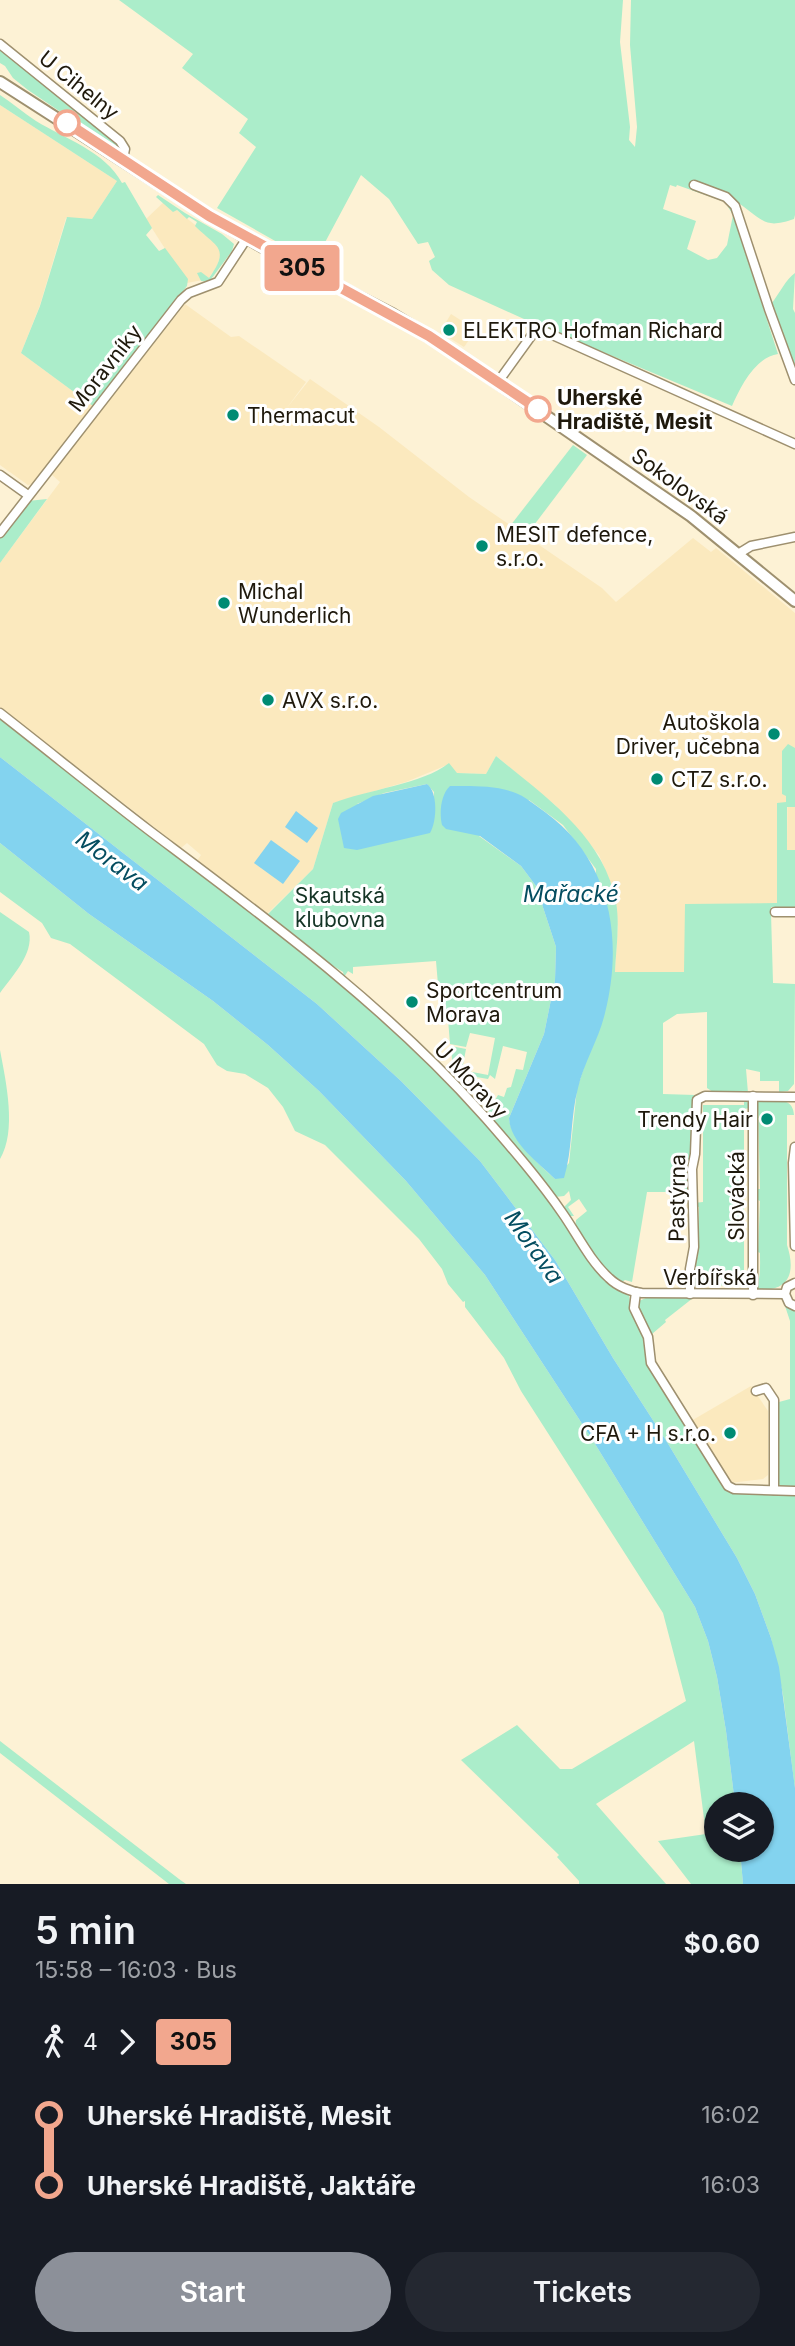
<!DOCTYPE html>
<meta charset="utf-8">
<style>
:root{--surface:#171b24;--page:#242831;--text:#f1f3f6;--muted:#9ea1a6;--accent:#8c9099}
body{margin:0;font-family:Inter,sans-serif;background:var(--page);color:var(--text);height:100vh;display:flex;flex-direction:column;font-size:26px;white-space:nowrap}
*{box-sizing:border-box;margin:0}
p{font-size:23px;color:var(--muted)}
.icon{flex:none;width:38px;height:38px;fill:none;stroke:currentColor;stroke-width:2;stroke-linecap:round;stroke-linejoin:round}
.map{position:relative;height:1884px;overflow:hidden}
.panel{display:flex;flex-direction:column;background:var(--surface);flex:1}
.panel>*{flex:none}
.badge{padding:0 14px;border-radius:5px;font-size:24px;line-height:46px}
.controls{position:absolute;left:704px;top:1792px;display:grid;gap:14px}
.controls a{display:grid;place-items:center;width:70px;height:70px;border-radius:50%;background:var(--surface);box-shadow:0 2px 5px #0004;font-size:35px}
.map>.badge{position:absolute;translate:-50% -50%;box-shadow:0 0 0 4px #fff}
.legs{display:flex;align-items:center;gap:10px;height:77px;padding:0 35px;font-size:23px}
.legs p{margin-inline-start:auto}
.head{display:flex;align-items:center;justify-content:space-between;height:119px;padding:0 35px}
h1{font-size:38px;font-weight:600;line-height:52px}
.button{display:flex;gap:14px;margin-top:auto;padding:14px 35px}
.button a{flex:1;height:80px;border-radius:42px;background:var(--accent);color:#fff;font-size:28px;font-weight:600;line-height:80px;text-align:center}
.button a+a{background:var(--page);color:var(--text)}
ul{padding:0 35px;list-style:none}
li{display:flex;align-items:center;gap:24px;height:70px;font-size:26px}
li i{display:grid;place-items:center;width:10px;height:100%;margin:0 9px;background:currentColor}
li i::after{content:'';width:18px;height:18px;margin:-9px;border:5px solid;border-radius:50%;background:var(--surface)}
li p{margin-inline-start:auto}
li:first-child i{background:linear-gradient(#0000 50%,currentColor 0)}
li:last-child i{background:linear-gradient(currentColor 50%,#0000 0)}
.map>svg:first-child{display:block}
</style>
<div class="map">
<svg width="795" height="1884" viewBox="0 0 795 1884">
<rect width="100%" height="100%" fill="#fdf2d5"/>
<g fill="#fbe9be">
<path d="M0 105 117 181 92 219 66 218 40 305 21 353 93 406 32 484 28 485 0 465Z"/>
<path d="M165 201 223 247 217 266 208 279 187 283 146 219Z"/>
<path d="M185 304 231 337 239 336 306 382 286 409 310 379 379 427 469 497 602 588 616 602 693 538 711 552 716 548 795 613V850H787L788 745 782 752V794L786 795V803H777V904H686L685 972H615L618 927 616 904 612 886 599 855 555 805 496 756 486 774 457 773 447 765 406 782 333 803 313 869 267 914 197 861 201 855 187 843 181 848 0 707V563L60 482 51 474Z"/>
<path d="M451 314 476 330 464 347 440 332Z"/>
<path d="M751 1386 768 1411V1475L763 1479 730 1483 691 1421Z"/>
</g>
<g fill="#abedca" fill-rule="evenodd">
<path d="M119 0H623L620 42 630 127 629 140 635 147 637 127 630 45 631 0H795V215L794 219C765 229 764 221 740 204L733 215 778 354C755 357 740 388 732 406L524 319 449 285 432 270 429 261 435 257 428 242 418 244 389 199 361 175 314 263 217 208 256 147 239 133 248 119 182 68 193 54ZM670 185 676 187 677 185 725 202 733 215 727 245 717 258 708 260 687 249 696 221 663 209Z"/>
<path d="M0 49 121 145 122 150 120 152 28 90 13 78 5 66 0 63Z"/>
<path d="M0 95C12 103 24 113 36 121 64 138 106 152 122 183L125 182 152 228 146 235 159 251 165 248 188 279 187 286 93 406 21 353 40 306 67 217 92 219 117 181 0 105Z"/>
<path d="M158 195 185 213 222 234 234 244 232 251 209 282 201 281 197 273 201 272 209 278C231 247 216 247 195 226L197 222 189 217 187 219 177 210 173 212 156 197Z"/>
<path d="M795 273 793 309 795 313V366L772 303C779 294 786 279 795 273Z"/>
<path d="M573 445 587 455 525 537 510 526Z"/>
<path d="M47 499 0 563V538L28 501Z"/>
<path d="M0 715 307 952 400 1034 469 1105 510 1150 551 1201 604 1278 629 1295 631 1309 644 1335 647 1358 730 1492 795 1494V1789L783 1695 771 1638 755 1594 737 1558 667 1442 613 1358 555 1260 480 1161 401 1081 317 1004 0 757Z"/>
<path d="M788 744 795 748V807H787V850H795V907H771V913L773 983 795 984 794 1084 788 1091 779 1092V1081H760V1072L746 1069 748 1093 713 1092 707 1088V1012L677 1014 663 1023V1094L695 1095 694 1154 690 1158 689 1192H647L632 1282 625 1280 622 1282C599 1272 591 1246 575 1228L576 1220 587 1211 579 1199 568 1207 574 1216H570L564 1207 571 1200 569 1191 564 1196 555 1197 487 1114 498 1095 504 1097 507 1088 511 1087 516 1069 523 1070 527 1052 503 1046 495 1079 490 1075 488 1079 453 1073 451 1046 466 1049 462 1070 488 1075 495 1038 470 1033 466 1047 450 1044 448 1019 441 1020 436 961 353 967V974L348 971 344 977 343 972 317 956 267 917 268 914 313 869 333 803C366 790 423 784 449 763L457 773 486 774 496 756C544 796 604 836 616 902 620 925 616 949 615 972H684L685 904 777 903V803L786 802V796L782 794V751ZM427 784 434 792V819L357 804 384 793ZM529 800 563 825 596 869 589 1052 577 1089 569 1163 555 1179C540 1165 510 1139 509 1118L544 1034 555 980 556 947 536 886 521 866 479 836Z"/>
<path d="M0 843 89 914 213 1001 268 1045 319 1091 406 1181 485 1275 592 1439 695 1607 708 1641 717 1677 726 1731 735 1804H716V1850H740L743 1884H691L658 1841 706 1834 694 1741 596 1804 666 1884H579V1881L557 1857 559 1855 461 1760 517 1725 560 1769H572L686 1701 663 1613 521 1391 504 1358 465 1307V1301L463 1302 448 1284 442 1269 419 1239 325 1145 295 1131 283 1107 268 1088 245 1074 227 1071 217 1065 204 1044 70 944 51 938 42 923 0 892Z"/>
<path d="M0 912 29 932C34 954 12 976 0 993Z"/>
<path d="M0 1050C6 1082 17 1131 0 1159Z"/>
<path d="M759 1100C774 1100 793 1096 794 1115H787V1245C795 1269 792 1291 759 1290L756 1287C761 1280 760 1262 760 1253L758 1252 760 1201 758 1200V1189H760L758 1107 756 1106Z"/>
<path d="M735 1101H747L750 1108 744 1109V1282L750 1283 751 1285 692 1286V1282H695V1258L698 1257 699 1207 694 1206V1203L703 1202V1105H744V1102Z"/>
<path d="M646 1298H693L665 1320 666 1322 652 1334C645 1326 636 1312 639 1301Z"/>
<path d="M784 1303 795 1308V1487H778L779 1402 790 1399V1321Z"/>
<path d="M0 1741 179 1879 186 1884H169L0 1753Z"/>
</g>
<g fill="#83d3ef">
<path d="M0 757 317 1004 401 1081 480 1161 555 1260 613 1358 667 1442 737 1558 755 1594 771 1638 779 1667 795 1788V1884H743L740 1850H761V1804H735L726 1731 717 1677 708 1641 695 1607 592 1439 485 1275 406 1181 319 1091 268 1045 213 1001 89 914 0 843Z"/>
<path d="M427 784C438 792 437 821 430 833L357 850 344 848 338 819 341 813 373 796Z"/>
<path d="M450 786C471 786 493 785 513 792 525 796 535 805 545 812 610 859 624 938 605 1013 599 1039 584 1062 578 1088 570 1118 573 1149 564 1178L555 1179C539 1163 510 1143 509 1118L544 1034 555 980 556 947 536 886 521 866 480 836 446 829 442 825C439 813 441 794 450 786Z"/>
<path d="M296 811 318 828 307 843 285 827Z"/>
<path d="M271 840 300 861 283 884 254 863Z"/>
</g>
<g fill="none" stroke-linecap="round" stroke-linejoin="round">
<g stroke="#9e906f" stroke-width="11">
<g id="minor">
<path d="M0 44 120 141 125 149 123 159"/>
<path d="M694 185 726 197 735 206 769 309 795 380"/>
<path d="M498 382 537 328 795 444"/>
<path d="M0 475 28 495"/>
<path d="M0 533 181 300 189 293 218 282 247 238"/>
<path d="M738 554 751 546 795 537"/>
<path d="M0 713C50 752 99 792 150 831 267 919 385 1005 483 1115 510 1146 539 1179 563 1214 577 1234 590 1261 609 1278 617 1286 631 1292 642 1293L785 1294"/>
<path d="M775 912H795"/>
<path d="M753 1096V1295"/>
<path d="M795 1147 793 1163 795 1246"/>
<path d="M795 1283 787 1287 785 1294 789 1303 795 1306"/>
<path d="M636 1292 634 1308 648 1337 651 1363 728 1486 734 1489 795 1491"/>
<path d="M690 1294V1269L694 1247 692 1169 695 1154 697 1100 705 1096 795 1097"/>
<path d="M756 1391 766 1388 774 1400V1490"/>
</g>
</g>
<g stroke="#9e906f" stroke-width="14">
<path id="major" d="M0 82 209 216 273 253 392 314 443 345 691 516 795 601"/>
</g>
<use href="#minor" stroke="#fff" stroke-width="8"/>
<use href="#major" stroke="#fff" stroke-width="10"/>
</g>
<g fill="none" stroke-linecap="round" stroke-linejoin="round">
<g stroke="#fff" stroke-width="16">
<path id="line-1" d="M67 123 209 216 429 336 538 409"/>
</g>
<use href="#line-1" stroke="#f2a78e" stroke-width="10"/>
</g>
<g fill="#fff" stroke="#f2a78e" stroke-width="3.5">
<circle cx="67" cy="123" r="12"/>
<circle cx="538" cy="409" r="12"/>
</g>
<g fill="#008b73" stroke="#fff" stroke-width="2.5">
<circle cx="449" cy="330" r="7"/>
<circle cx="233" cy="415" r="7"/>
<circle cx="482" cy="546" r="7"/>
<circle cx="224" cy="603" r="7"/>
<circle cx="268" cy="700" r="7"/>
<circle cx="774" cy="734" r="7"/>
<circle cx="657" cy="779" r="7"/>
<circle cx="412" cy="1002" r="7"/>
<circle cx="767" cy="1119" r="7"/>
<circle cx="730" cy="1433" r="7"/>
</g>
<g text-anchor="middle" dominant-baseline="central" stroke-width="6" stroke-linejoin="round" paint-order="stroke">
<g font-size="21" fill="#1f190c" stroke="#fff">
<text transform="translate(79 85) rotate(39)">U Cihelny</text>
<text transform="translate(105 368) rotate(-52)">Moravníky</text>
<text transform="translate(680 486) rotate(36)">Sokolovská</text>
<text transform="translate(471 1080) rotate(47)">U Moravy</text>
<text transform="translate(736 1196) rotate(-90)">Slovácká</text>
<text transform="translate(677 1198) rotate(-89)">Pastýrna</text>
<text x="710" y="1277">Verbířská</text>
</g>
<g font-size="21" fill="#1f190c" stroke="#fff" text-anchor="start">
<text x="463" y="330">ELEKTRO Hofman Richard</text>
<text x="247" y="415">Thermacut</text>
<text x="496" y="534">MESIT defence,<tspan x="496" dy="24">s.r.o.</tspan></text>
<text x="238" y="591">Michal<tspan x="238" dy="24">Wunderlich</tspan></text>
<text x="282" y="700">AVX s.r.o.</text>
<text x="760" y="722" text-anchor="end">Autoškola<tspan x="760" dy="24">Driver, učebna</tspan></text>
<text x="671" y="779">CTZ s.r.o.</text>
<text x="426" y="990">Sportcentrum<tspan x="426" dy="24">Morava</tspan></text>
<text x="753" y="1119" text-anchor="end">Trendy Hair</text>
<text x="716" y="1433" text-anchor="end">CFA + H s.r.o.</text>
</g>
<g font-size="21" font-weight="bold" fill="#1f190c" stroke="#fff" text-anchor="start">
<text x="557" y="397">Uherské<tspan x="557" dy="24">Hradiště, Mesit</tspan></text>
</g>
<g font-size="21" fill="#143425" stroke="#fff">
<text x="340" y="895">Skautská<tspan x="340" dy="24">klubovna</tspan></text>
</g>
<g font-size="23" font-style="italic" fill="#044d60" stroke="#fff">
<text transform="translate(112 861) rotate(37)">Morava</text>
<text x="571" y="894">Mařacké</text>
<text transform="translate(534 1247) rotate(55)">Morava</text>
</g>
</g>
</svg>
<div class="controls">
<a><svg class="icon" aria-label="layers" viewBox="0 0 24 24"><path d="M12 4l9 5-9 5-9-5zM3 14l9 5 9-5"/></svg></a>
</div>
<b class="badge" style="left:302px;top:268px;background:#f2a78e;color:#111">305</b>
</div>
<section class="panel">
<div class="head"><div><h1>5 min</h1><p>15:58 – 16:03 · Bus</p></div><b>$0.60</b></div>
<div class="legs"><svg class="icon" aria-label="walk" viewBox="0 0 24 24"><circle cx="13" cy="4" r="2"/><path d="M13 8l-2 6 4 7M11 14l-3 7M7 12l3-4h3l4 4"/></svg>4<svg class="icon" aria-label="forward" viewBox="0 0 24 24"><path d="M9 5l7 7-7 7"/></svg><b class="badge" style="background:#f2a78e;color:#111">305</b></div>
<ul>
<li><i style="color:#f2a78e"></i><b>Uherské Hradiště, Mesit</b><p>16:02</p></li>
<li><i style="color:#f2a78e"></i><b>Uherské Hradiště, Jaktáře</b><p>16:03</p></li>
</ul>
<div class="button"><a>Start</a><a>Tickets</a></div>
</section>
